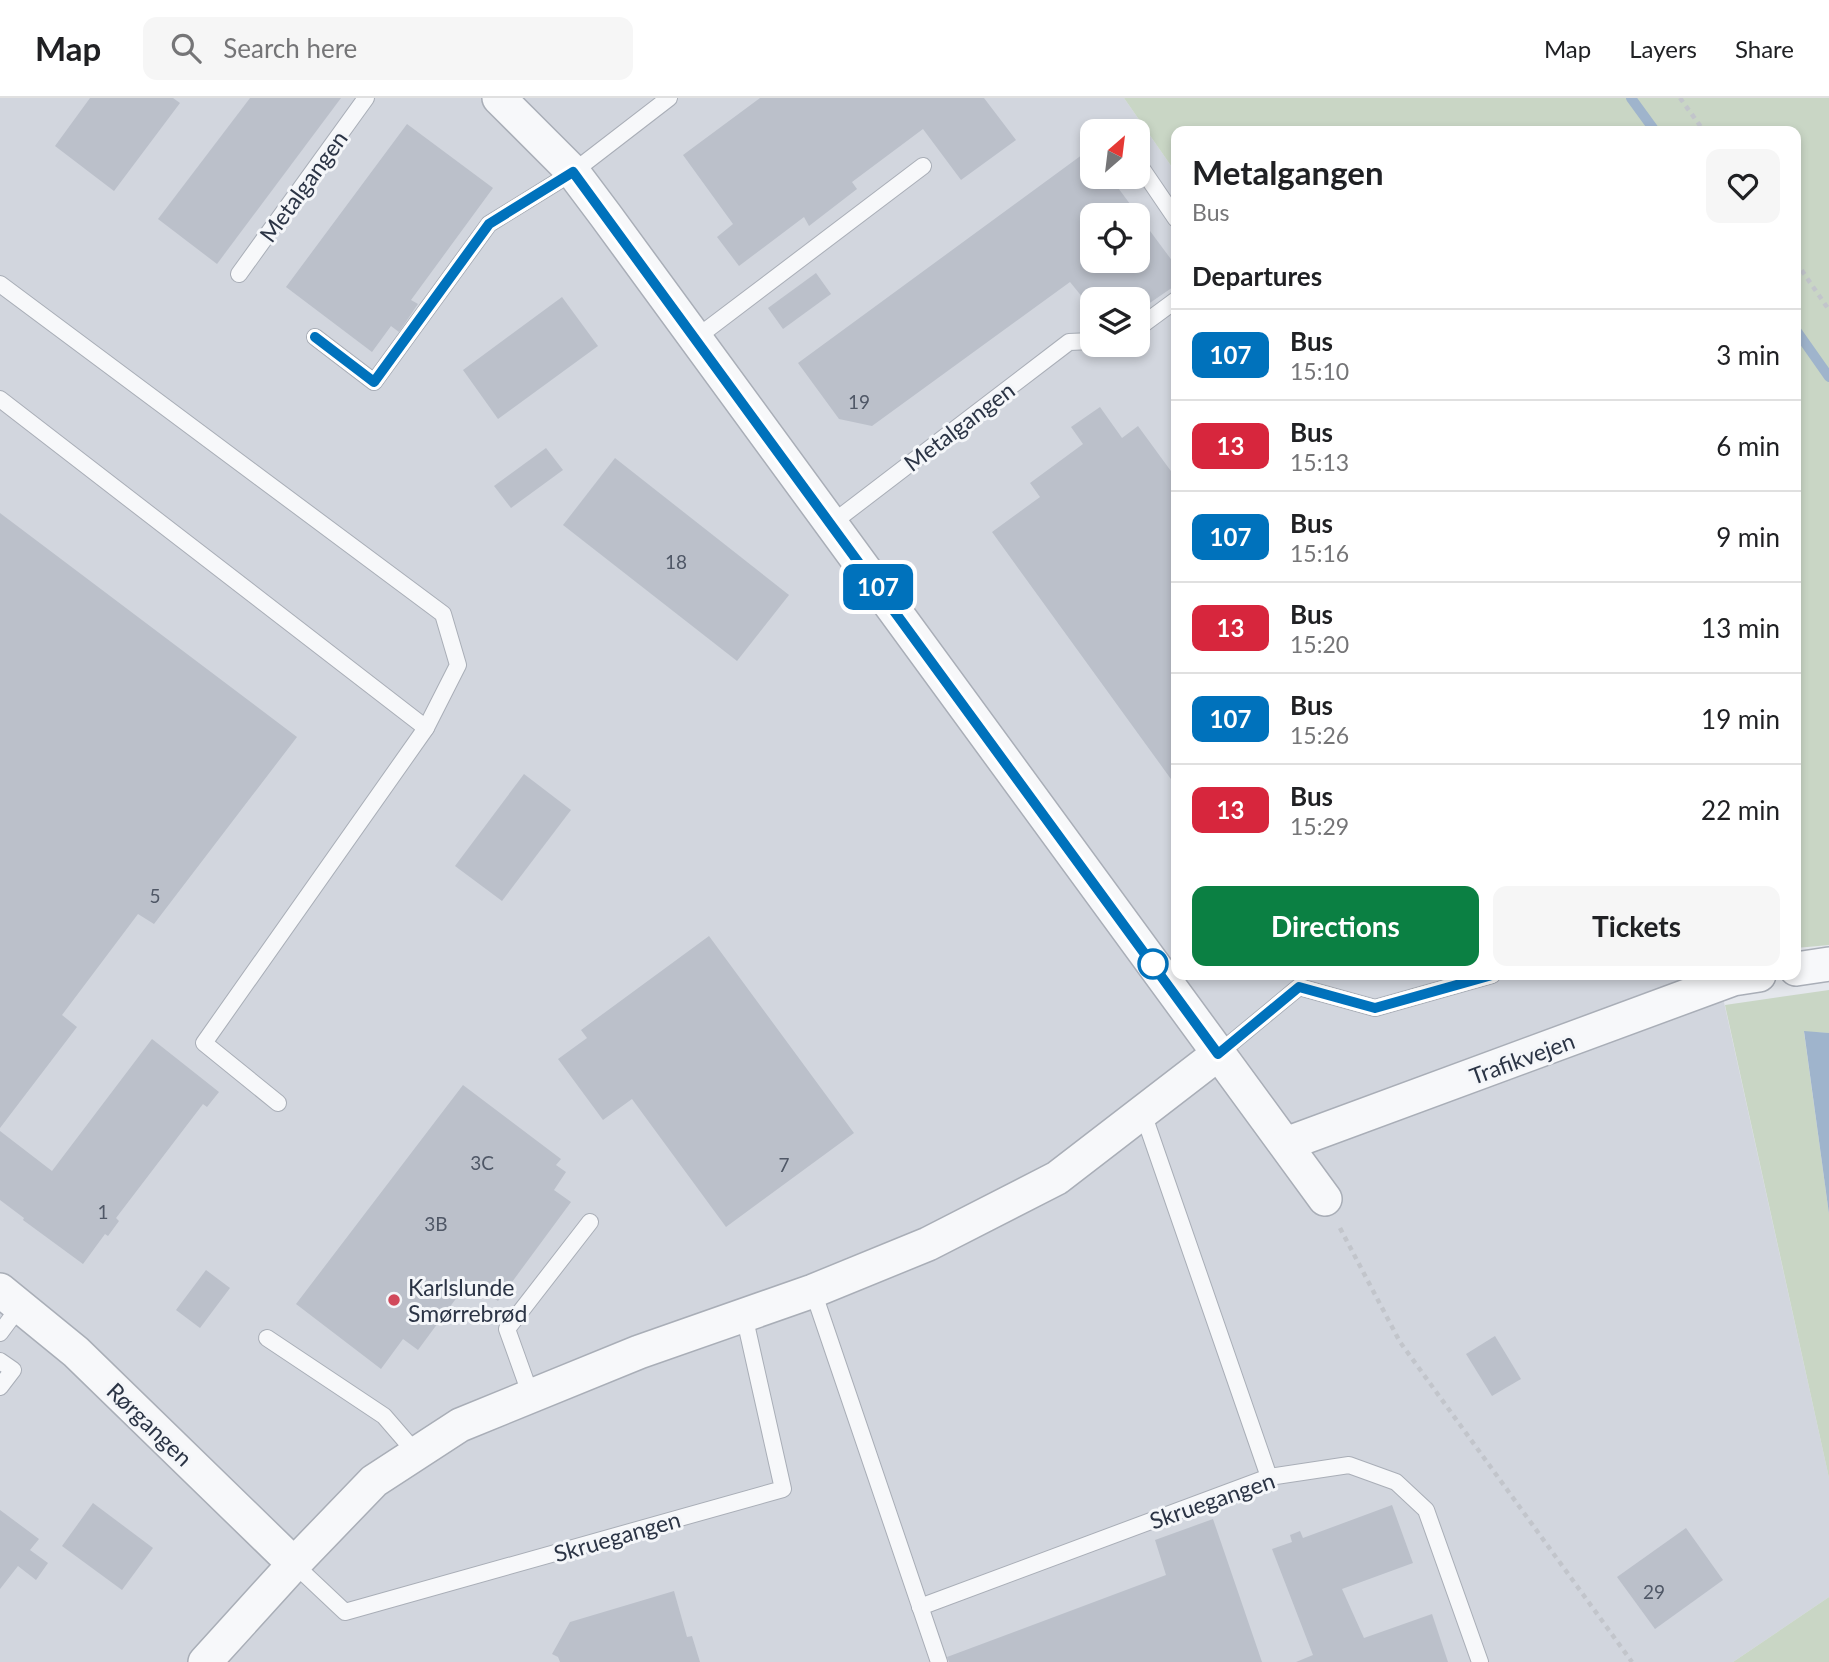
<!DOCTYPE html>
<meta charset="utf-8">
<style>
:root{--surface:#fff;--page:#f6f6f6;--text:#202124;--muted:#757577;--line:#e0e0e0;--accent:#0b8043}
body{margin:0;font-family:Lato,sans-serif;background:var(--page);color:var(--text);height:100vh;display:flex;flex-direction:column;font-size:26px;white-space:nowrap}
*{box-sizing:border-box;margin:0}
p{font-size:23px;color:var(--muted)}
.icon{flex:none;width:38px;height:38px;fill:none;stroke:currentColor;stroke-width:2;stroke-linecap:round;stroke-linejoin:round}
.map{position:relative;flex:1;overflow:hidden}
.drawer{position:absolute;left:1171px;top:28px;width:630px;height:854px;display:flex;flex-direction:column;background:var(--surface);border-radius:14px;box-shadow:0 4px 10px #0003}
.drawer>*{flex:none}
.badge{padding:0 14px;border-radius:10px;font-size:24px;line-height:46px}
.needle{width:46px;rotate:28deg}
.buttons{position:absolute;left:1080px;top:21px;display:grid;gap:14px}
.buttons a{display:grid;place-items:center;width:70px;height:70px;border-radius:14px;background:var(--surface);box-shadow:0 4px 10px #0003;font-size:35px}
.map>.badge{position:absolute;translate:-50% -50%;box-shadow:0 0 0 4px #fff}
h2{padding:0 21px;font-size:26px;line-height:63px}
.round{display:grid;place-items:center;flex:none;width:74px;height:74px;border-radius:14px;background:var(--page)}
.summary{display:flex;align-items:center;justify-content:space-between;height:119px;padding:0 21px}
h1{font-size:33px;font-weight:700;line-height:52px}
.cta{display:flex;gap:14px;margin-top:auto;padding:14px 21px}
.cta a{flex:1;height:80px;border-radius:14px;background:var(--accent);color:#fff;font-size:28px;font-weight:700;line-height:80px;text-align:center}
.cta a+a{background:var(--page);color:var(--text)}
ul{padding:0;list-style:none}
li{display:flex;align-items:center;gap:21px;height:91px;padding:0 21px;border-top:2px solid var(--line)}
li div{flex:1}
li b{display:block;font-size:26px}
li em{font-style:normal}
li .badge{min-width:77px;font-weight:700;text-align:center}
header{display:flex;align-items:center;gap:42px;box-sizing:border-box;height:98px;padding:0 35px;background:var(--surface);border-bottom:2px solid var(--line)}
header strong{font-size:33px}
nav{display:flex;gap:38px;margin-inline-start:auto;font-size:24px}
.search{width:490px;height:63px;background:var(--page);display:flex;align-items:center;gap:18px;box-sizing:border-box;padding:0 24px;border-radius:14px;color:var(--muted);font-size:26px}
.map>svg:first-child{display:block}
</style>
<header>
<strong>Map</strong>
<div class="search"><svg class="icon" aria-label="search" viewBox="0 0 24 24"><circle cx="10" cy="10" r="6"/><path d="M15 15l6 6"/></svg>Search here</div>
<nav><a>Map</a><a>Layers</a><a>Share</a></nav>
</header>
<div class="map">
<svg width="1829" height="1564" viewBox="0 0 1829 1564">
<rect width="100%" height="100%" fill="#e4e7ec"/>
<path fill="#d2d6de" fill-rule="evenodd" d="M0 0H1124L1176 75V877H1718L1829 1380V1499L1733 1564H0ZM1092 33H1138V79H1092ZM1092 117H1138V163H1092ZM1092 201H1138V247H1092Z"/>
<g fill="#c9d6c5">
<path d="M1124 0H1829V847L1796 850V33H1176V75Z"/>
<path d="M1829 892V935L1804 934 1829 1116V1380L1725 907Z"/>
<path d="M1829 1499V1564H1733Z"/>
</g>
<path fill="#9fb4cc" d="M1804 933 1829 935V1116Z"/>
<g fill="none" stroke-linecap="round" stroke-linejoin="round">
<g stroke="#9fb4cc" stroke-width="10">
<path d="M1631 0 1655 33"/>
<path d="M1796 232 1829 279"/>
</g>
</g>
<g fill="#bbc0ca" fill-rule="evenodd">
<path d="M90 0H173L180 5 114 93 55 48Z"/>
<path d="M250 0H341L217 166 158 121Z"/>
<path d="M760 0H984L1016 42 961 82 923 31 852 84 857 91 809 128 804 119 739 168 717 139 733 126 683 57Z"/>
<path d="M407 26 493 90 411 202 418 206 399 234 391 228 372 254 286 189Z"/>
<path d="M1090 51 1092 54V79H1110L1176 168V187L1138 213V201H1092V211L1070 184 872 328 839 321 798 265ZM1092 117H1138V163H1092Z"/>
<path d="M816 175 831 196 783 231 768 210Z"/>
<path d="M562 199 598 248 498 321 463 272Z"/>
<path d="M1100 309 1122 340 1138 328 1176 380V688L992 434 1040 399 1030 385 1083 346 1071 329Z"/>
<path d="M546 350 563 372 511 410 494 388Z"/>
<path d="M615 360 789 497 737 563 563 427Z"/>
<path d="M0 415 297 639 154 826 138 816 62 917 77 929 0 1030Z"/>
<path d="M524 676 571 712 502 803 455 768Z"/>
<path d="M709 838 854 1035 726 1129 632 1001 603 1022 558 961 587 940 581 932Z"/>
<path d="M152 941 219 994 207 1009 203 1006 116 1120 119 1123 108 1138 105 1136 83 1166 23 1122 24 1120 0 1102V1033L52 1073Z"/>
<path d="M463 987 561 1061 556 1067 566 1074 554 1092 571 1104 498 1203 469 1183 418 1252 403 1241 381 1271 296 1206Z"/>
<path d="M206 1172 230 1190 200 1230 176 1212Z"/>
<path d="M1495 1238 1521 1281 1492 1298 1466 1256Z"/>
<path d="M93 1405 153 1450 122 1492 62 1448Z"/>
<path d="M1392 1407 1413 1465 1342 1491 1364 1540 1432 1516 1448 1564H1296L1313 1557 1272 1451 1292 1444 1290 1437 1300 1433 1303 1440Z"/>
<path d="M0 1412 39 1441 30 1452 48 1465 36 1482 18 1468 0 1491Z"/>
<path d="M1213 1421 1262 1564H949L947 1559 1166 1477 1155 1442Z"/>
<path d="M1686 1430 1723 1482 1655 1531 1617 1479Z"/>
<path d="M674 1493 687 1539 692 1538 700 1564H560L558 1559 552 1556 570 1524Z"/>
</g>
<g fill="none" stroke-linecap="round" stroke-linejoin="round">
<g stroke="#a9aeb7" stroke-width="18">
<g id="service">
<path d="M1138 65 1176 121"/>
<path d="M239 176 366 0"/>
<path d="M0 186 443 516 458 567 426 630"/>
<path d="M1138 230 1176 202"/>
<path d="M315 239 374 284 489 126 573 74 669 0"/>
<path d="M696 240 923 68"/>
<path d="M0 301 426 630 204 945 278 1005"/>
<path d="M831 426 1069 244 1092 243"/>
<path d="M1218 956 1299 889 1375 910 1492 877"/>
<path d="M1143 1015 1269 1379"/>
<path d="M813 1193 939 1564"/>
<path d="M0 1235 20 1208"/>
<path d="M267 1240 384 1318 416 1355"/>
<path d="M0 1263 13 1272 0 1289"/>
<path d="M531 1298 507 1231 590 1124"/>
<path d="M294 1466 345 1514 783 1391 744 1217"/>
<path d="M920 1509 1269 1379 1349 1367 1396 1384 1426 1412 1480 1564"/>
</g>
</g>
<g stroke="#a9aeb7" stroke-width="36">
<g id="minor">
<path d="M499 0 573 74 606 118 1325 1101"/>
<path d="M1796 871 1829 866"/>
<path d="M1286 1046 1733 881 1759 877"/>
<path d="M0 1192 76 1254 294 1466"/>
<path d="M205 1564 294 1466 374 1383 460 1327 639 1254 813 1193 928 1146 1057 1080 1218 956"/>
</g>
</g>
<g stroke="#c2c5cb" stroke-width="4.5" stroke-dasharray="5 5" stroke-linecap="butt">
<path d="M1680 0 1704 33"/>
<path d="M1796 164 1829 212"/>
<path d="M1340 1130 1400 1244 1632 1564"/>
</g>
<use href="#service" stroke="#f7f8fa" stroke-width="16"/>
<use href="#minor" stroke="#f7f8fa" stroke-width="33"/>
</g>
<g fill="none" stroke-linecap="round" stroke-linejoin="round">
<g stroke="#fff" stroke-width="16">
<path id="line" d="M315 239 374 284 489 126 573 74 1218 956 1299 889 1375 910 1492 877"/>
</g>
<use href="#line" stroke="#0072bc" stroke-width="10"/>
</g>
<circle fill="#fff" stroke="#0072bc" stroke-width="3.5" cx="1153" cy="866" r="14"/>
<circle fill="#d1495b" stroke="#f4f6f9" stroke-width="2.5" cx="394" cy="1202" r="7"/>
<g text-anchor="middle" dominant-baseline="central" stroke-width="6" stroke-linejoin="round" paint-order="stroke">
<g font-size="19" fill="#4f5766">
<text x="859" y="303">19</text>
<text x="676" y="463">18</text>
<text x="155" y="797">5</text>
<text x="482" y="1064">3C</text>
<text x="784" y="1066">7</text>
<text x="103" y="1113">1</text>
<text x="436" y="1125">3B</text>
<text x="1654" y="1493">29</text>
</g>
<g font-size="23" fill="#2b3445" stroke="#f4f6f9">
<text transform="translate(303 88) rotate(-54)">Metalgangen</text>
<text transform="translate(959 328) rotate(-37)">Metalgangen</text>
<text transform="translate(1522 960) rotate(-20)">Trafikvejen</text>
<text transform="translate(150 1326) rotate(44)">Rørgangen</text>
<text transform="translate(1212 1402) rotate(-19)">Skruegangen</text>
<text transform="translate(617 1438) rotate(-16)">Skruegangen</text>
</g>
<g font-size="23" fill="#2b3445" stroke="#f4f6f9" text-anchor="start">
<text x="408" y="1189">Karlslunde<tspan x="408" dy="26">Smørrebrød</tspan></text>
</g>
</g>
</svg>
<div class="buttons">
<a><svg class="needle" viewBox="-14 -14 28 28"><path d="M0-13l5 13h-10z" fill="#e53935"/><path d="M0 13l5-13h-10z" fill="#757577"/></svg></a>
<a><svg class="icon" aria-label="locate" viewBox="0 0 24 24"><circle cx="12" cy="12" r="6"/><path d="M12 2v4M12 18v4M2 12h4M18 12h4"/></svg></a>
<a><svg class="icon" aria-label="layers" viewBox="0 0 24 24"><path d="M12 4l9 5-9 5-9-5zM3 14l9 5 9-5"/></svg></a>
</div>
<b class="badge" style="left:878px;top:489px;background:#0072bc;color:#fff">107</b>
<section class="drawer">
<div class="summary"><div><h1>Metalgangen</h1><p>Bus</p></div><a class="round"><svg class="icon" aria-label="heart" viewBox="0 0 24 24"><path d="M12 20l-8-8c-3-5 5-10 8-4 3-6 11-1 8 4z"/></svg></a></div>
<h2>Departures</h2>
<ul>
<li><span class="badge" style="background:#0072bc;color:#fff">107</span><div><b>Bus</b><p>15:10</p></div><em>3 min</em></li>
<li><span class="badge" style="background:#d7263d;color:#fff">13</span><div><b>Bus</b><p>15:13</p></div><em>6 min</em></li>
<li><span class="badge" style="background:#0072bc;color:#fff">107</span><div><b>Bus</b><p>15:16</p></div><em>9 min</em></li>
<li><span class="badge" style="background:#d7263d;color:#fff">13</span><div><b>Bus</b><p>15:20</p></div><em>13 min</em></li>
<li><span class="badge" style="background:#0072bc;color:#fff">107</span><div><b>Bus</b><p>15:26</p></div><em>19 min</em></li>
<li><span class="badge" style="background:#d7263d;color:#fff">13</span><div><b>Bus</b><p>15:29</p></div><em>22 min</em></li>
</ul>
<div class="cta"><a>Directions</a><a>Tickets</a></div>
</section>
</div>
